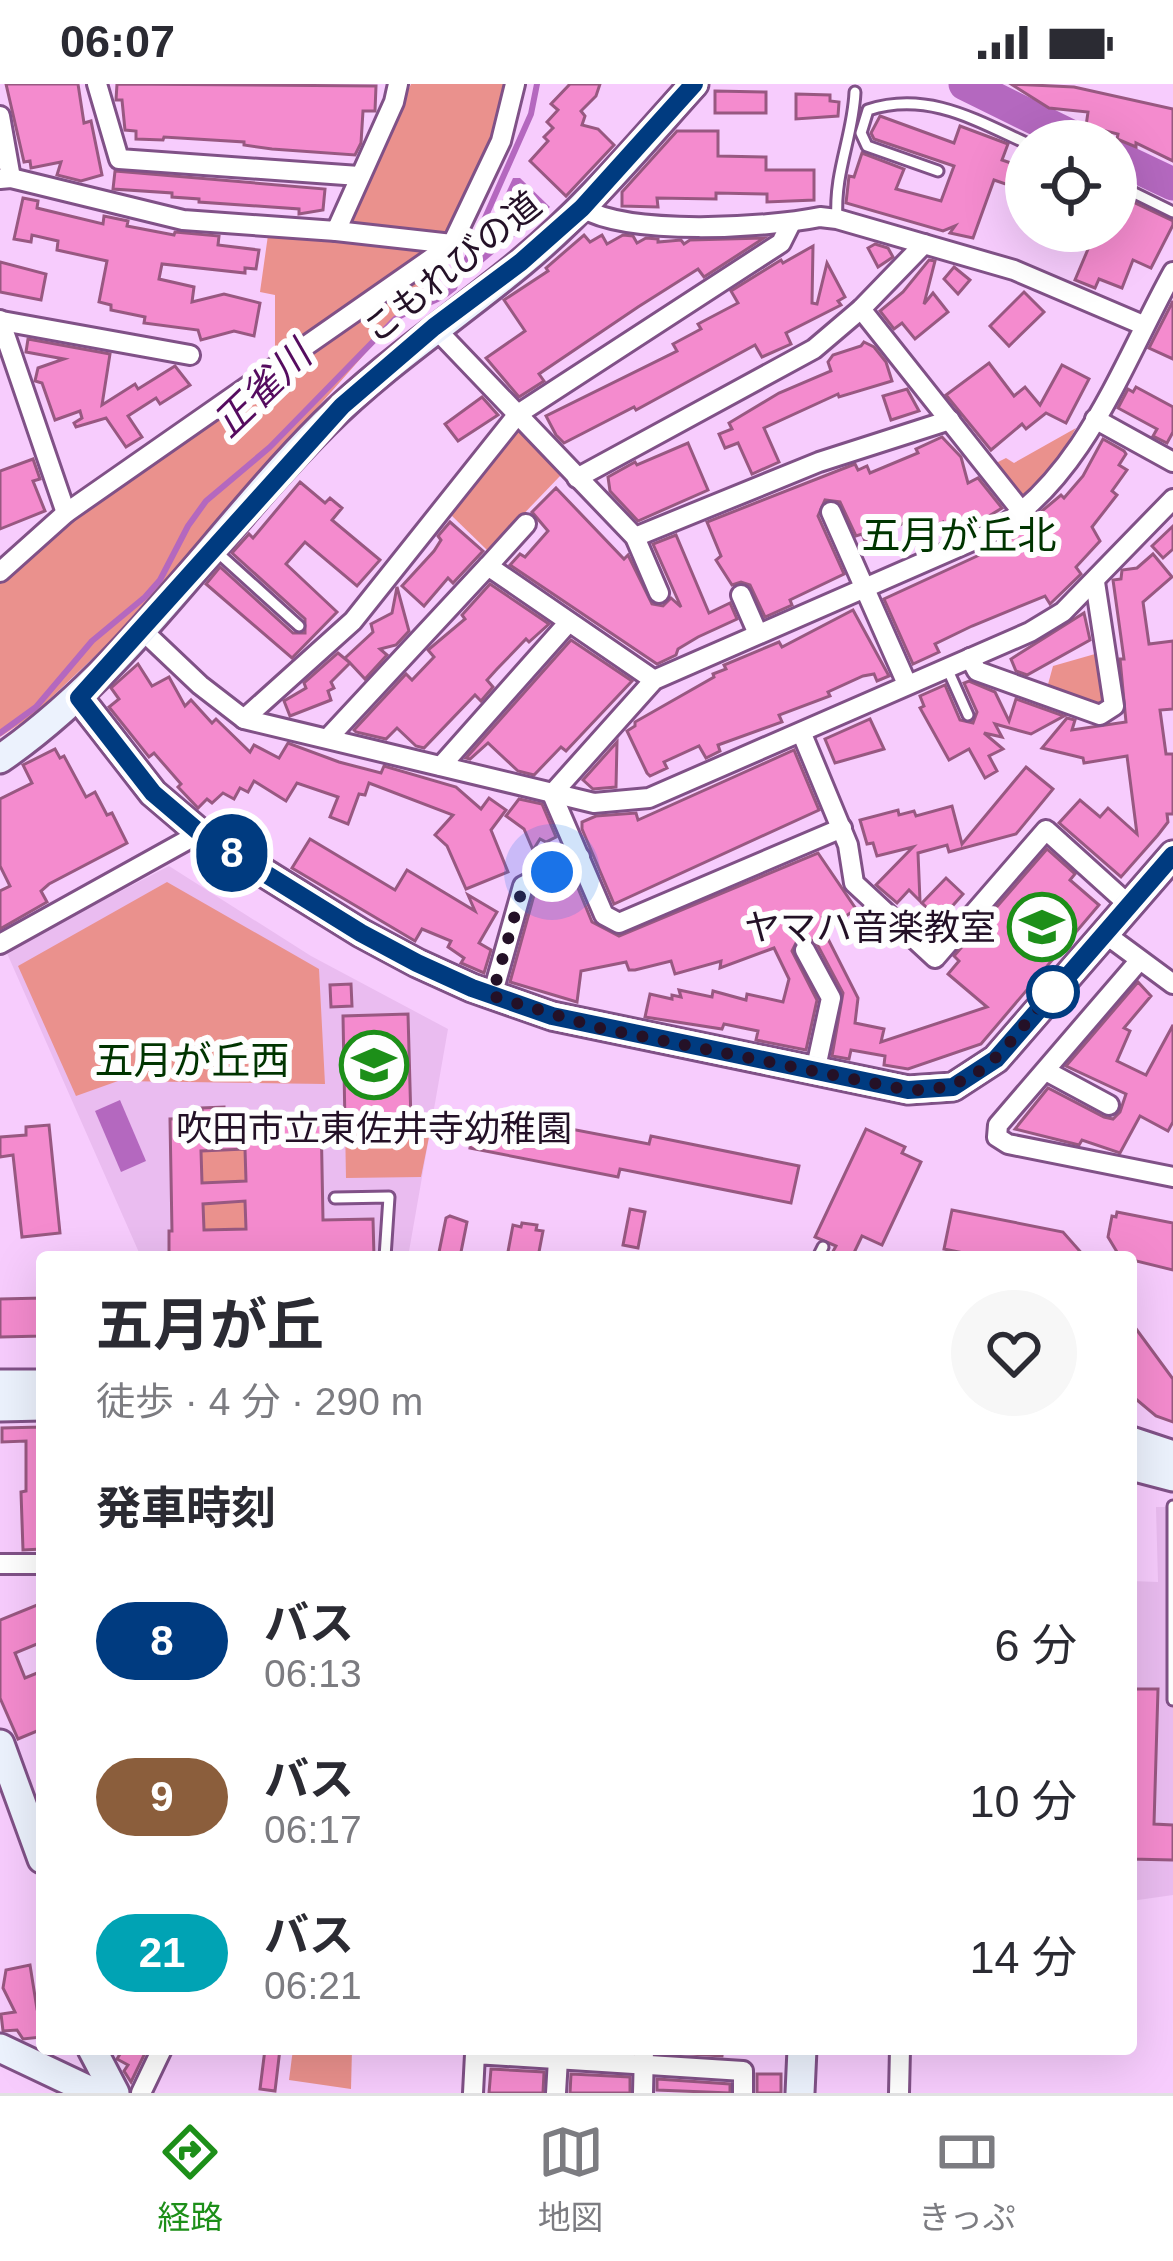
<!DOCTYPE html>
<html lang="ja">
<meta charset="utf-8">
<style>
:root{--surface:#fff;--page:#f7f7f7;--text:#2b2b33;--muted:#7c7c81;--line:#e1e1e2;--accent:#1d8f19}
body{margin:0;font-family:Arial,"Noto Sans JP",sans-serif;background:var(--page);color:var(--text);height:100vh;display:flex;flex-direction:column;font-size:45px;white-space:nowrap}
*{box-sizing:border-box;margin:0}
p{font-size:39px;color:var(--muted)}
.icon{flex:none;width:66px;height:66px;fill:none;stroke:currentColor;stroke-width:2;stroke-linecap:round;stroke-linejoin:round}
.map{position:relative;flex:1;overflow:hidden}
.sheet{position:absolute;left:36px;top:1167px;width:1101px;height:804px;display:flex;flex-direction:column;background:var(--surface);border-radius:12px;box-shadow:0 12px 48px #0002}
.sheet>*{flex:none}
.badge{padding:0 24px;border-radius:39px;font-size:42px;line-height:78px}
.tools{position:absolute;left:1005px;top:36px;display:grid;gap:24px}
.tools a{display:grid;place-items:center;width:132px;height:132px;border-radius:50%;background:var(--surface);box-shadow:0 12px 48px #0002;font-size:60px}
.you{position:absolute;width:60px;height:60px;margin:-30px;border:9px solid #fff;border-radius:50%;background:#1a73e8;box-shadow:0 0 0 18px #1a73e833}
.map>.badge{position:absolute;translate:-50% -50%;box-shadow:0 0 0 6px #fff}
h2{padding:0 60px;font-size:45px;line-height:108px}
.round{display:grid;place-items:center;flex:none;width:126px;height:126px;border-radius:63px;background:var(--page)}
.headline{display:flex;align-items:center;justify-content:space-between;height:204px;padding:0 60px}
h1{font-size:57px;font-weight:700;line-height:90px}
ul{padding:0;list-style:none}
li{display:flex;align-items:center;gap:36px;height:156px;padding:0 60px}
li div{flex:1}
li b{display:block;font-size:45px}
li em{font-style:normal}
li .badge{min-width:132px;font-weight:700;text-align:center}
.status{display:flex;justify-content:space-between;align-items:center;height:84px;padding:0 60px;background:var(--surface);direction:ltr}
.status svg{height:33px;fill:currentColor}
.tab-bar{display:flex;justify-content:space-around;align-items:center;height:168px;border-top:3px solid var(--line);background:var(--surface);font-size:33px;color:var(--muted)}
.tab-bar a{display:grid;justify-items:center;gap:6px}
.tab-bar .current{color:var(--accent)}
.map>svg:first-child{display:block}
</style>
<div class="status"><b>06:07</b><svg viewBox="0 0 49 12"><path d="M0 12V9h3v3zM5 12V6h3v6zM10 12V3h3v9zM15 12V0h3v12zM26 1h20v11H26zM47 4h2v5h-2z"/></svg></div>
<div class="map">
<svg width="1173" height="2009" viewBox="0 0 1173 2009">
<rect width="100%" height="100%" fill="#f7ccfd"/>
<g fill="#eabcf0">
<path d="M169 782 311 872 448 945 408 1173H141L6 867Z"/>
<path d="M1156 1423H1173V1811L1131 1817V1497L1158 1498Z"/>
</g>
<g fill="#ea918d">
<path d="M411 0H507L497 50 450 143 431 195 112 556 33 631 0 653V499L70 435 275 291V211L260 208 268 151 341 157Z"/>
<path d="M1076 344 1050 389 1028 412 1019 410 994 380 1006 374 1014 379Z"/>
<path d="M512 348H522L562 390 488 467 450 430Z"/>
<path d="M1102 568 1110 618 1100 624 1047 604 1053 582Z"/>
<path d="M167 798 319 885 325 1000 118 997 76 1012 18 882Z"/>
<path d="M432 1038 421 1093 346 1094 345 1040Z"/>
<path d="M287 1064 246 1129V1145L204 1146 202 1078 180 1068Z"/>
<path d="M293 1965H352L351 2005 289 1996Z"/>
</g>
<g fill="#b468bf">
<path d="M513 94H520L550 123 480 181 474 177Z"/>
<path d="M120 1016 146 1077 121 1088 95 1027Z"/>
</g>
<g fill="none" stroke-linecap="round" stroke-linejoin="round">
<path stroke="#b468bf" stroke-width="6" d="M0 649 36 623 92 557 145 513 160 496 188 442 206 417 270 363 395 235C415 222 436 220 454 204L531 30 537 0"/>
<g stroke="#b468bf" stroke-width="33">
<path d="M965 0 1081 57"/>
<path d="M1116 73 1173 100"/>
</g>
</g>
<g fill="#f48bce" stroke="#985881" stroke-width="3" fill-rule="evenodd">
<path d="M6 0H78L84 39 91 37 102 91 81 97 57 91 61 78 31 84 30 77 24 78Z"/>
<path d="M117 0 376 2 375 27H363L361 59 355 71 272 65 244 61V58L164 53 163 56 136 55V47L125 46 122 16H116Z"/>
<path d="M570 0H600L596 12 581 27 585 32 582 41 598 45 614 61 566 112 530 77 548 57 544 53 553 44 547 38 558 26 551 20Z"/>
<path d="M1011 0 1074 3 1173 25V77L1136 59V63L1117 55 1118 50 1086 42 1088 28 1049 24Z"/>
<path d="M715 7 766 8V29H715Z"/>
<path d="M796 10 830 11V17L839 18 838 32 796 35Z"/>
<path d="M880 32 954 59 960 42 1008 60 1002 76 1026 84V107L994 96 973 154 950 149 955 142 943 147 846 119 849 92 854 93 862 69 904 85 896 105 941 117 954 82 874 55 871 49Z"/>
<path d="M677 47H718V72L766 73V86H814V116L767 118V110L716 109V115L657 114 658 123 622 122V108Z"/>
<path d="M115 87 325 105 323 126 299 130V125L199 118V115L172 113V109L113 105Z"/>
<path d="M1116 110 1173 137V141L1151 184 1133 176 1122 204 1099 195 1095 204 1075 196 1091 158 1065 147H1116Z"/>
<path d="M23 114 38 117 37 124 103 140 104 132 128 137 127 142 174 151 175 148 219 152 218 161 259 166 256 185 245 184V189L162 180 159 195 194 203 192 218 224 210 260 219 254 252 234 247 201 256 198 246 144 239 145 233 111 226V221L99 218 107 177 57 166 58 157 32 151 31 158 14 155Z"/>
<path d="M584 151 590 158 602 151 607 160 623 151 633 152 637 159 646 154 658 155V158L681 156 684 160 690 156 764 154 704 193 698 185 638 223 539 290 544 297 519 313 486 274 525 247 504 216 548 187 546 184Z"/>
<path d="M875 160 888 164 893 173 878 183 868 164Z"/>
<path d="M813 162 812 219 817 220 827 179 845 213 838 217 841 221 786 249 791 260 762 273 755 261 636 326 634 323 564 359 556 351 546 332 677 267 673 260 701 245 698 240 738 219 731 207 781 176 783 179Z"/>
<path d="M929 176 935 177 924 220 933 209 948 228 915 255 902 239 894 245 880 227 903 208Z"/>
<path d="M0 178 46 190 41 216 0 208Z"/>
<path d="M954 183 970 196 958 210 944 195Z"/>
<path d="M1024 208 1044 228 1009 262 990 242Z"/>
<path d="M1173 217V275L1149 264Z"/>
<path d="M28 255 110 270 102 321 135 300 138 305 175 282 190 301 160 320 156 314 128 332 142 353 126 363 106 334 76 343 74 339 82 334 80 327 55 336 42 299 35 297 38 284 64 275 26 268Z"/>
<path d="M864 258 874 263 886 278 892 297 839 313 838 310 764 344 779 378 752 390 738 359 725 364 719 350 732 345 729 339 779 309 831 287 828 278 833 271 861 262Z"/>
<path d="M989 279 1014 312 1025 303 1040 321 1062 281 1089 295 1066 339 1046 329 1026 345 1022 340 991 366 946 311Z"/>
<path d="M1136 303 1173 323V348L1167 359 1153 352 1157 345 1118 324 1128 305 1133 308Z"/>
<path d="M907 305 919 327 891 336 883 312Z"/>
<path d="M482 313 498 331 458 357 445 340Z"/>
<path d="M942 353 961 373 968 399 978 394 1002 424 981 437 976 429 946 444 943 438 911 452 904 439 865 457 862 450 856 452 840 418 825 416 818 432 844 490 790 516 792 521 765 533 750 501 741 498 732 501 716 476 721 472 707 438 855 380 858 386 867 382 870 389 918 369 916 365Z"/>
<path d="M1103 355 1124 367 1126 370 1119 381 1127 386 1112 407 1117 411 1092 443 1100 457 1076 483 1081 490 1050 520 1045 512 972 542 935 560 939 568 913 580 884 515 1001 461 1025 445 1023 443 1061 411 1064 414 1083 392Z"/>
<path d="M688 359 708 406 638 437 610 407 608 393 635 378 637 381Z"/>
<path d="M33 375 40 395 33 397 45 427 0 445V387Z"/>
<path d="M300 398 325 419 330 414 342 424 332 436 380 476 357 502 305 458 286 480 337 528 292 574 206 500 220 483 293 549H305V535L232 469 249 450 253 454Z"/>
<path d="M556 404 624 475 628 471 652 520 663 522 671 514 681 523 653 460 676 451 709 529 730 519 737 535 698 553 678 565 676 571 657 580 510 481 520 470 525 473 548 447 532 428Z"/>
<path d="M450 438 483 467 453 499 448 494 424 522 402 502 434 467 441 456 438 452Z"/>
<path d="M1173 442V465L1163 474 1152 462Z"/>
<path d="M1153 470 1172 493 1143 518 1149 560 1173 557V625L1160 626 1166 670H1173V730H1167L1168 738 1158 751 1121 793 1059 739 1080 716 1100 733 1108 724 1137 750 1127 672 1084 679 1083 674 1042 664 1067 634 1075 636 1072 646 1126 638 1120 575H1124L1113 496 1121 495 1122 486 1137 484Z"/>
<path d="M490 500 549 540 529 558 526 555 497 585 487 596 493 603 481 617 475 611 424 664 416 662 397 644 386 655 356 648 354 646 406 590 412 596 434 573 428 566 465 535 462 531Z"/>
<path d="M397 503 409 547 396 561 380 565 387 571 365 595 350 579 331 598 334 604 328 607 331 616 290 632 284 617 306 604 304 599 338 569 349 578 345 574 373 548 371 540 392 529Z"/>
<path d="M853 526 889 592 877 597 874 590 863 592 828 608 830 612 779 631 782 638 718 661 720 667 706 674 699 662 664 678 667 684 650 692 647 689 627 647 635 642V638L714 593 713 590 726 585 724 581 779 558 782 563Z"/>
<path d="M1084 529 1090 556 1027 591 1016 587 1011 575Z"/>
<path d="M571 556 632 597 566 667 561 663 534 691 518 687 488 659 470 675 466 674Z"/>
<path d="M138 580 152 602 169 593 185 622 191 616 212 639 216 635 250 668 254 661 279 674 288 659 339 678 381 689 384 682 456 703 481 725 489 714 506 726 491 746 508 788 466 805 447 762 435 751 453 731 369 699 365 711 359 710 348 740 330 733 338 713 297 699 286 717 254 697 248 708 240 704 234 715 223 709 212 719 207 715 198 724 178 703 181 700 154 669 149 673 109 623 119 615 111 604Z"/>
<path d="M969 597 995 608 1009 637 1016 615 1064 632 1031 650 995 640 1002 653 984 649 1003 665 989 672 997 687 985 694 969 665 949 676 920 624 924 622 920 612 945 601 960 636 973 639 977 628 964 599Z"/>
<path d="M870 635 884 665 835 679 825 655Z"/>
<path d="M617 658 616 703 593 705 583 696Z"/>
<path d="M55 665 60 674 64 672 86 713 95 708 107 731 112 729 127 759 49 800 41 807 47 818 0 845V807L10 802 0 782V715L32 699 23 681Z"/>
<path d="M794 666 819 726 614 820 582 745V738L596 732 636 729 638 736Z"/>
<path d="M1026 683 1053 705 1016 750 949 768 947 761 918 769 920 817 909 806 897 819 876 801 913 763 877 772 873 759 867 760 860 736 898 726 899 731 914 727 916 732 952 722 962 760Z"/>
<path d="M519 715 542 720 556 753 546 758 540 755 533 766 524 745 506 732Z"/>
<path d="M310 755 395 806 407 786 475 827 468 811 497 828 479 859 491 866 484 889 461 879 464 874 448 863 451 857 422 845 415 857 292 784Z"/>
<path d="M1047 765 1075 790 1070 796 1099 821 981 960 908 985 884 981 885 972 851 966 849 975 832 972 843 909 817 860 807 853 798 855 792 867 817 916 806 966 756 956 758 947 724 940 722 945 645 933 650 910 672 915V911L681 913 679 906 712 913 713 907 746 916 747 910 783 918 789 895 774 864 720 884 721 877 675 890 671 877 635 886H629L626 878 581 887 577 918 510 898 534 811 573 792 592 838 619 852 818 769 856 825 832 842 822 832 827 845 824 847 858 914 855 939 884 945 881 958 987 923 948 890 959 877 954 872Z"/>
<path d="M946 794 963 810 947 828 943 824 935 832 922 819Z"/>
<path d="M1138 898 1151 912 1124 944 1130 947 1117 977 1146 991 1173 941V1038L1168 1047 1140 1032 1120 1069 1082 1056 1079 1061 1015 1045 1048 1004 1104 1033 1113 1035 1120 1028 1126 1010 1066 982Z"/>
<path d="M351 900 352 922 331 923 330 901Z"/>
<path d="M408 930 411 1038 345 1040 343 932Z"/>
<path d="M224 1023V1033L321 1031 323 1136 373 1135 374 1173H169V1147H172L170 1035 202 1034V1024ZM245 1065 246 1097 202 1099 201 1067ZM245 1117 246 1145 204 1146 203 1120Z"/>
<path d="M477 1027 649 1060 651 1052 799 1082 791 1119 620 1085 618 1093 470 1064Z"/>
<path d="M49 1041 60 1149 22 1153 13 1071 0 1073V1053L26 1051V1043Z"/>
<path d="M866 1045 905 1063 902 1069 921 1078 882 1161 862 1152 852 1173H830L836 1162 815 1153Z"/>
<path d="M630 1125 645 1128 638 1164 623 1161Z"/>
<path d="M952 1126 1063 1148 1085 1173H983L944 1165Z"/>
<path d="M1117 1128 1173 1139V1186L1120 1173 1108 1153 1112 1132 1116 1133Z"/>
<path d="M450 1132 467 1138 460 1173H438L446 1134Z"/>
<path d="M522 1139 537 1141 536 1146 543 1147 538 1173H507L513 1141 521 1143Z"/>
<path d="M42 1214V1252L0 1253V1215Z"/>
<path d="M1131 1238 1173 1295V1338L1156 1332 1131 1311Z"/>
<path d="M42 1343V1465L23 1466 21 1408 26 1407V1357L2 1358V1344Z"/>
<path d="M42 1519V1558L15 1569 25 1594 42 1587V1645L18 1655 0 1614V1536Z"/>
<path d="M1131 1605H1158L1154 1740 1173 1741V1776L1131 1775Z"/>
<path d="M30 1881 37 1925H42V1953L23 1955 17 1946 3 1947 1 1930 15 1928 3 1904 6 1886Z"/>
<path d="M123 1965H147L131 1998 124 1987 128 1981 117 1975Z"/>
<path d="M265 1965H280L275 2007 260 2005Z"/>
<path d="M657 1965H723L722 1972 657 1968Z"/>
<path d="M491 1985 544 1988 543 2009H489Z"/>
<path d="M571 1990 630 1993V2009H570Z"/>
<rect x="757" y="1990" width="24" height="19"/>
<path d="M657 1995 730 2000V2009L657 2006Z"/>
</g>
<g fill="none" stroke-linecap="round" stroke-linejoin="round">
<g stroke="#805187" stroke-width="15">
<g id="lane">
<path d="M938 87 867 62 861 49 868 26C926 7 974 35 1026 59"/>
<path d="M1116 100 1173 128"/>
<path d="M837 135C834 87 853 53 855 8"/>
<path d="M217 468 299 542"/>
<path d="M947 584 968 631"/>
<path d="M335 1114 389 1113 385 1173"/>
<path d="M818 1173 823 1163"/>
<path d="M1173 1616V1422"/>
</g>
</g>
<g stroke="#805187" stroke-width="24">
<g id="street">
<path d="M97 0 119 75 359 92"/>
<path d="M0 32 11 94"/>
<path d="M0 95 11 94 183 136 336 147 394 18 398 0"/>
<path d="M582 124C631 152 765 144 820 133L837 135 1014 186 1143 241"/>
<path d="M336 147 452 160"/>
<path d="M861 225 1023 429"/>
<path d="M0 236 66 429"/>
<path d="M2 237 190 271"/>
<path d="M434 243 635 453 659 509"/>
<path d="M1095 335 1173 378"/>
<path d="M577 394 814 265 861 225 924 160"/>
<path d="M831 428 907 600"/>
<path d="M635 453 819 378 950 336"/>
<path d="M488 482 526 440"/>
<path d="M0 488 66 429 452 160 501 57 515 0"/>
<path d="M741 511 758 550"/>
<path d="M142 546 200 601 244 635 594 719 649 714 1030 548 1063 528 1173 415"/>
<path d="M970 574 977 587 1100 631 1114 622 1095 498"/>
<path d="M244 635 353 537 518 330 781 159 791 139"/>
<path d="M802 650 848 761 854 799 935 874 1046 746 1129 821"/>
<path d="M329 653 488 482 654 596"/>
<path d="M441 682 568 539"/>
<path d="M842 744 619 839 604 831 552 710 654 596 993 448C1085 392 1123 278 1173 188"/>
<path d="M1104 849 1173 900"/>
<path d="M0 860 200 749"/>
<path d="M805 866 831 914 815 988"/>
<path d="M1139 877 998 1041 997 1053 1008 1060 1173 1093"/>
<path d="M492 912 523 802 580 773"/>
<path d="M1046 987 1109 1021"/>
<path d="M0 1480H42"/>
<path d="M141 2009 162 1965"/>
<path d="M473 2009 475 1970 743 1987V2009"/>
<path d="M556 2009 558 1975"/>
<path d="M643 2009 644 1965"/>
<path d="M899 2009 900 1965"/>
</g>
</g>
<g stroke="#805187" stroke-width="33">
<g id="secondary">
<path d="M79 614 153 709 200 749 361 849 417 879 472 904 552 932 908 1006 953 1003 996 975 1173 771"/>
<path d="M0 675C129 586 214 450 324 340 385 279 456 233 522 178 586 125 639 61 694 0"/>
<path d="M0 1300H42"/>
<path d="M0 1323 42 1322"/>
<path d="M1131 1357 1173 1371"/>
<path d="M1131 1382 1173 1393"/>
<path d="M0 1660 42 1775"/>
<path d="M0 1964 95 2009"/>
<path d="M92 1965 115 2009"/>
<path d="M800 2009 802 1965"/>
</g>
</g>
<use href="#lane" stroke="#fff" stroke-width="9"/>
<use href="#street" stroke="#fff" stroke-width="18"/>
<use href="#secondary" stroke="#ecf2fd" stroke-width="27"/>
</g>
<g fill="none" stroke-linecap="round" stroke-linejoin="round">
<g stroke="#fff" stroke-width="27">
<path id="line" d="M694 0 582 124 521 178 434 243 342 322 79 614 153 709 200 749 361 849 417 879 472 904 552 932 908 1006 953 1003 996 975 1173 771"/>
</g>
<use href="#line" stroke="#003b80" stroke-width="18"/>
<path stroke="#241127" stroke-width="12" stroke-dasharray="0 21.6" d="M552 788 523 802 492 912 600 944 908 1006C988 1009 1009 953 1053 908"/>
</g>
<defs>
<g id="school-ring" transform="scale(3.45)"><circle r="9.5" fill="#fefefe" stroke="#1d8f19" stroke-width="1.5"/><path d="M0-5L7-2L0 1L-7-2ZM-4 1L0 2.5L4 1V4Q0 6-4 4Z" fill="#1d8f19"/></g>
</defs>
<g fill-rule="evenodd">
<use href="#school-ring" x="1042" y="843"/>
<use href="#school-ring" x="374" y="981"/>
</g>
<circle fill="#fff" stroke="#003b80" stroke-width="6" cx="1053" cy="908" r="24"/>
<g text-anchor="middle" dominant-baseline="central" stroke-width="12" stroke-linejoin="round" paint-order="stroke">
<g font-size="36" fill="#241127" stroke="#fefefe">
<text transform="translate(452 183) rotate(-39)">こもれびの道</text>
</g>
<g font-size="36" fill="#241127" stroke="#fefefe" text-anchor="end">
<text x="996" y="843">ヤマハ音楽教室</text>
<text x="374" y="1044" text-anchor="middle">吹田市立東佐井寺幼稚園</text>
</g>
<g font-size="39" font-style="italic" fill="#550b5f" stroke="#fefefe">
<text transform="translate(262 305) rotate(-44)">正雀川</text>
</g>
<g font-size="39" fill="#003400" stroke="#fefefe">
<text x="959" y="451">五月が丘北</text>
<text x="192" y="976">五月が丘西</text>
</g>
</g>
</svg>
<div class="tools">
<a><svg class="icon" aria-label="locate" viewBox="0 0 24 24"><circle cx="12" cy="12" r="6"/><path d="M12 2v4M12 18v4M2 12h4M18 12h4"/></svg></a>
</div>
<div class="you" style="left:552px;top:788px"></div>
<b class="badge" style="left:232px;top:769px;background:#003b80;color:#fff">8</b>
<section class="sheet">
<div class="headline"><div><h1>五月が丘</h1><p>徒歩 · 4 分 · 290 m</p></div><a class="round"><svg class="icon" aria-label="heart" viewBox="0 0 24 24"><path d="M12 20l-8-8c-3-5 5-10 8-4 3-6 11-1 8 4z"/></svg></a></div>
<h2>発車時刻</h2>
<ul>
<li><span class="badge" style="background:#003b80;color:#fff">8</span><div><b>バス</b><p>06:13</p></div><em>6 分</em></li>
<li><span class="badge" style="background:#8b5e3c;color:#fff">9</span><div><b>バス</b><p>06:17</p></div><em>10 分</em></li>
<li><span class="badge" style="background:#00a3b4;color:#fff">21</span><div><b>バス</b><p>06:21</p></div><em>14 分</em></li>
</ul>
</section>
</div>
<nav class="tab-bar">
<a class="current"><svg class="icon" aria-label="directions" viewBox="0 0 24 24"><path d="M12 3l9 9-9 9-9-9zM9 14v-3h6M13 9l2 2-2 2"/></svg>経路</a>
<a><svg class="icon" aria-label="map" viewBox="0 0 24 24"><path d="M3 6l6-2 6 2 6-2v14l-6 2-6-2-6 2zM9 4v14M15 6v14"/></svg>地図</a>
<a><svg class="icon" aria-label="tickets" viewBox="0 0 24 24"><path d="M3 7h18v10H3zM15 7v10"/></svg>きっぷ</a>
</nav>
